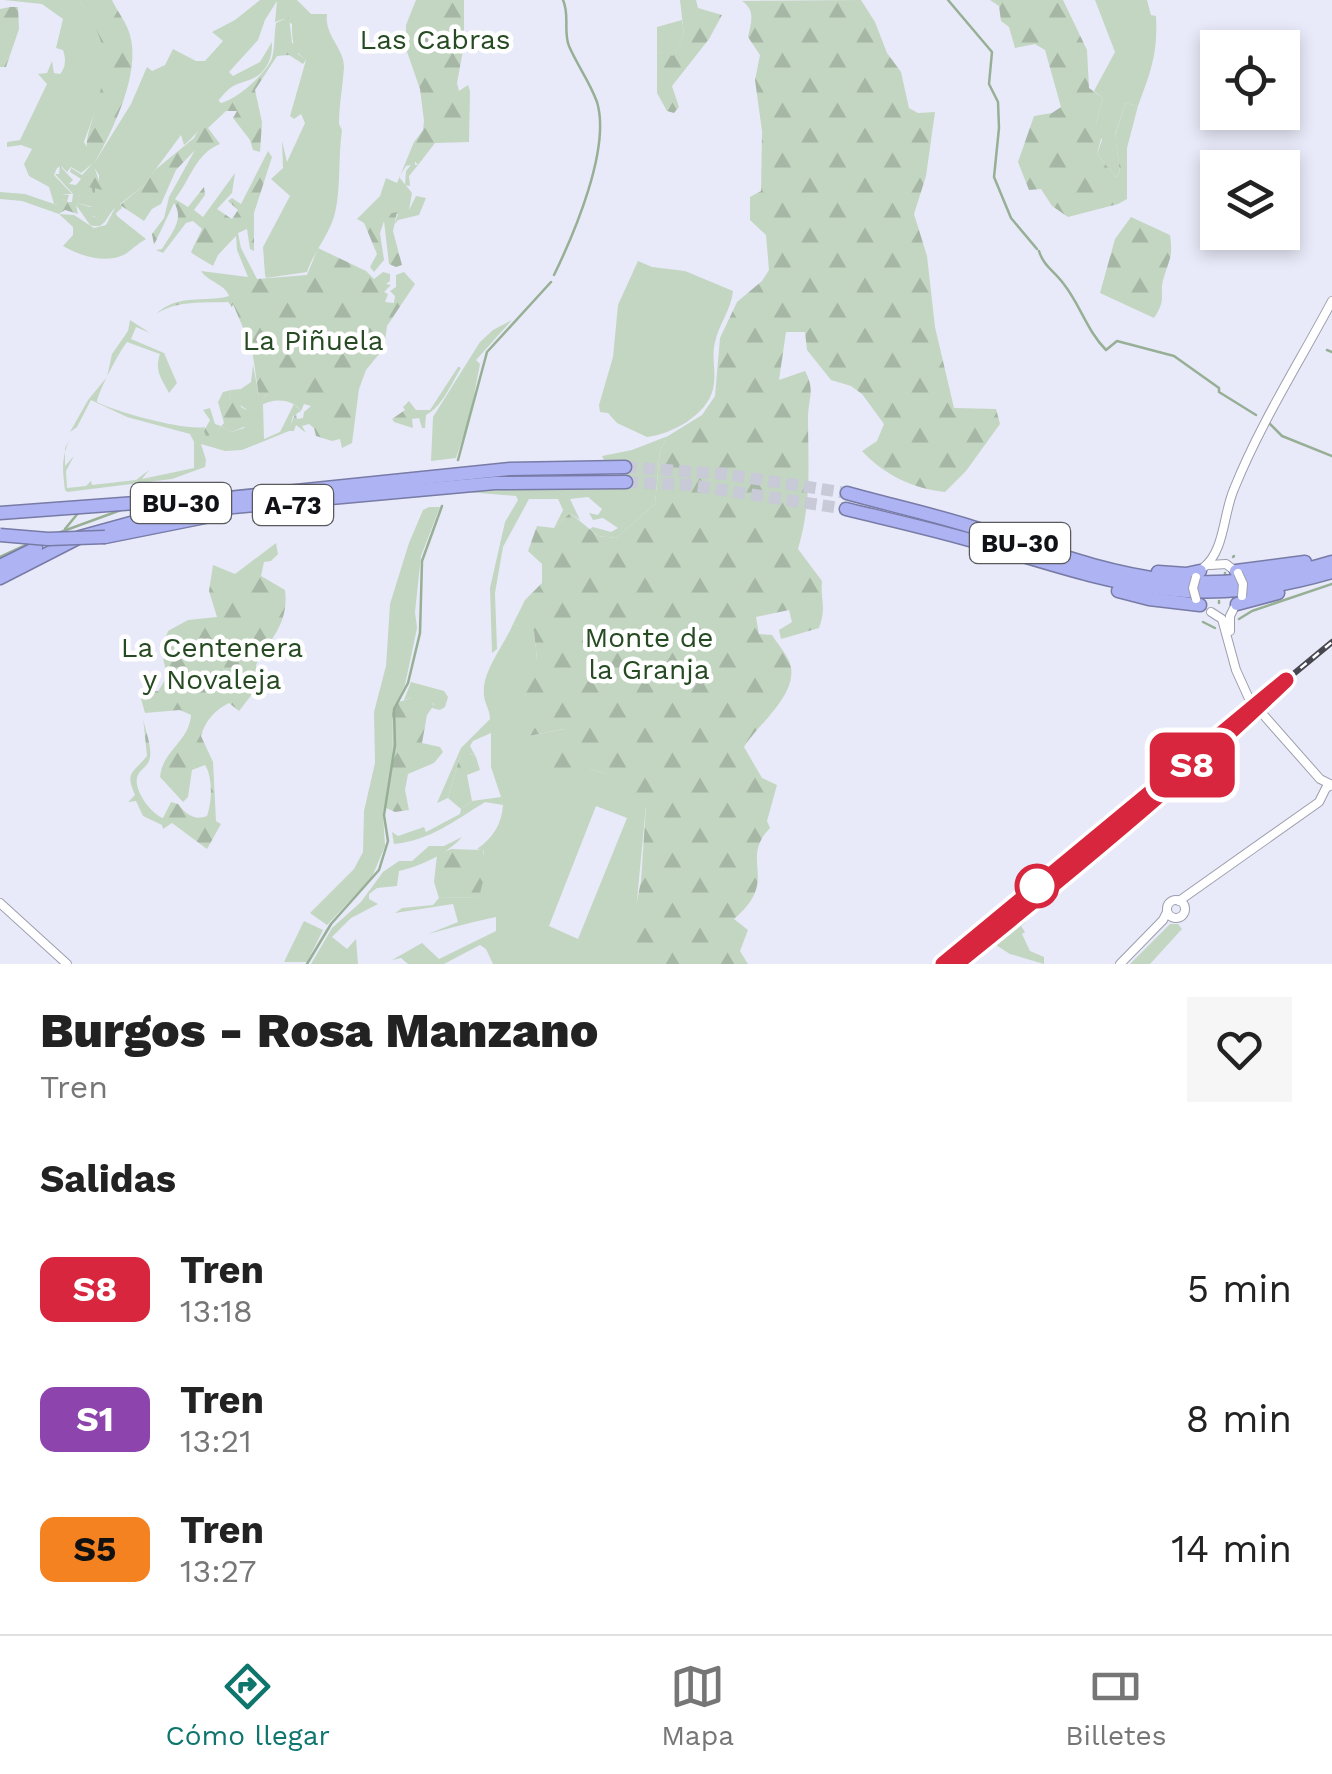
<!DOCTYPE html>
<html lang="es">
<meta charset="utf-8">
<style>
:root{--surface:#fff;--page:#f6f6f6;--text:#222;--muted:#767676;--line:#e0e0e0;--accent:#0f766e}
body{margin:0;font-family:"Work Sans",sans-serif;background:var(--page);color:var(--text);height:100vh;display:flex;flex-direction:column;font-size:38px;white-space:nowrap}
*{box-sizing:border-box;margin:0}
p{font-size:32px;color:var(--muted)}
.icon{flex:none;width:55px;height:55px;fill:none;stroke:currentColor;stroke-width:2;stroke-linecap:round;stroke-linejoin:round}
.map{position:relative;height:964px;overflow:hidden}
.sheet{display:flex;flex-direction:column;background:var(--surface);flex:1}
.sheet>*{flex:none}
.badge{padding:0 20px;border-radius:15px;font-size:35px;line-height:65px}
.fabs{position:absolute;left:1200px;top:30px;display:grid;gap:20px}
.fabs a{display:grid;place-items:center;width:100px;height:100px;border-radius:0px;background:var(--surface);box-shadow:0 5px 15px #0003;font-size:50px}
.map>.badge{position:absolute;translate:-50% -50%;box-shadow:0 0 0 5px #fff}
h2{padding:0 40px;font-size:38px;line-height:90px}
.round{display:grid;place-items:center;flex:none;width:105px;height:105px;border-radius:0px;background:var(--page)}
.head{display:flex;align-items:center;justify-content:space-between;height:170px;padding:0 40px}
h1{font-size:48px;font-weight:800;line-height:75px}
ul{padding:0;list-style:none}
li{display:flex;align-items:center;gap:30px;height:130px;padding:0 40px}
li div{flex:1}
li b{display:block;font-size:38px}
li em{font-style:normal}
li .badge{min-width:110px;font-weight:700;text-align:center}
.tabs{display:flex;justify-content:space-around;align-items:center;height:140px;border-top:2px solid var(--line);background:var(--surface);font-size:28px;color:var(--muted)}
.tabs a{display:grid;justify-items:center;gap:5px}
.tabs .active{color:var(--accent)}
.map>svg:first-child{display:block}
</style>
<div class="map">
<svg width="1332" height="964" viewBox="0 0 1332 964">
<defs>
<pattern id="forest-firs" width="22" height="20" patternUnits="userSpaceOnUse" patternTransform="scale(2.5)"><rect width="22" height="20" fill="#c3d6c1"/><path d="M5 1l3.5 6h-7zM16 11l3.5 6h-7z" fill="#a6b7a5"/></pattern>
</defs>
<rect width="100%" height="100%" fill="#e8eaf9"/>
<g fill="#c3d6c1" fill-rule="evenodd">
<path d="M4 0H79C89 15 103 31 105 49 109 79 94 114 84 142L95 162 131 104 147 67 152 71 165 65 173 49 196 61H205L223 41 212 32 235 20 260 0H297L311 14H327C324 35 344 48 344 67 343 84 339 106 339 124L342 130C338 157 341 187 335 213 330 234 314 251 307 272L266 278 265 275 263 247 290 196 271 179 283 168 282 141 287 162 305 123 301 114 294 119 290 116 306 60C292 50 292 40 292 24L284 19 275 22 277 1 265 20 258 40 229 72 233 76 260 62 272 42C272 54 271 61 263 71 252 83 241 80 229 89 210 106 203 131 184 145L181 135 144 185 120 204 122 208 116 213 117 216 146 239C139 243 132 249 127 253 108 265 80 256 63 246L73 235V227L59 214 74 215 94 228 106 225 115 208C106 216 106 230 90 225L97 217 92 216 93 207 77 203 83 185 92 188 99 185V175L92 164 81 173 71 167 67 172 61 166 57 168 54 175 72 194H62L58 205 54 204 49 187 29 176 24 164 32 149 21 145 7 147V142L20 140 47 84 38 74 47 73 52 61 54 73 60 74C66 67 66 59 63 50L56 48 63 19 42 4Z"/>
<path d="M1095 0H1147L1151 15 1156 16C1158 53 1151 71 1138 106L1126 103 1115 134 1120 173 1116 177 1097 154 1102 140 1096 124 1103 98 1094 91 1115 52Z"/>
<path d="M682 20 684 35 673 57 657 52V27Z"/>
<path d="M414 142 419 149 413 150 412 158H415V165H418L409 176 410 186 405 185 406 171 411 165 406 166 399 177 412 193 409 210 416 196 426 198 419 215 398 220 394 225 398 214 363 220 366 224 357 219 380 196 386 178 397 183Z"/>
<path d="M638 261 652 267 685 271 733 291C731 310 719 324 715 342 711 357 717 374 713 389 707 415 672 434 647 437L617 423 608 413 600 412 599 405 613 357 618 305Z"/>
<path d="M130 320 150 333 136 327 131 339 164 353 177 383 169 393C162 379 154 371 160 354L127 342C120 350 97 394 97 402 116 412 185 431 205 427L204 431H218L221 426 231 432 244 428 249 419 246 409 229 398 231 390 241 389 251 382 253 365 259 396 268 395 262 399 260 405H263L264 439 280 432 294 404 301 411 293 416 289 431 242 450 225 451 201 444 206 460 205 467 172 479 67 492 65 490C62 467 61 453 74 432L65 448V466L74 456 66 471 67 488 86 486 91 481 92 485 136 480 149 470 142 479 194 468V442L190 434 127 417 91 400 77 427 70 432 88 400 107 377 112 354 128 331Z"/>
<path d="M512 320 476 360 480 364 470 416 456 458 431 461 433 417 480 342 493 330Z"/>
<path d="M668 436 660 450 655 504 616 538 598 536 590 529 593 527 611 532 618 528 603 518 593 520 589 513 598 515 602 509 588 497 570 499 580 520 570 513 554 528 563 510 558 499H529L503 547 495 593 497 649 492 653 490 588 505 522 518 500 516 496 466 492 476 489 598 486 599 489H618L621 470 605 462 602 456 632 450Z"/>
<path d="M429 507H440L421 556 415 612 417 628 405 685 392 713 393 757 383 813 385 846 372 877 327 925 310 913 354 869 363 852 364 811 375 763 374 712 386 666 390 604 409 543 423 510Z"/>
<path d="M513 624 534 630 537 661 521 708 529 736 565 729 590 769 605 773 646 805 631 964H493L486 949 480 945 444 964H408L401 958 392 960 422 943 439 959 496 931V917C471 922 451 928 428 934L458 922 453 904 395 913 402 908 433 905 439 898 479 897 484 851 477 849C492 839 502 824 503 805L485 802C456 820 429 841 394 844L392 832 398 836 424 827 426 832 460 814 461 809 472 801 501 797 491 767V733L473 741 470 746 476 757 470 753 460 756 448 798 437 803 461 748 490 719C490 710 485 704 484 696 481 672 504 646 513 624ZM596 806 627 818 578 939 549 926Z"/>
<path d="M411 682 444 691 448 697 445 707 440 710 432 708 434 704 412 698 404 700Z"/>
<path d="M462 837C447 854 421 866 399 871L397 886 377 888 369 894V899L378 904 351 918 332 937 347 949 356 939 358 964H311L332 928 361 902 383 872 399 861H412L429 846H444Z"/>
<path d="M1021 917 1026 922 1021 926 1025 932 1022 934 1030 951 1044 957V964L1010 954 991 942Z"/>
<path d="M304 921 323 930 307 962H284Z"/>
<path d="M1170 924H1178L1182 929 1150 964H1130Z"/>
</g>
<g fill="url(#forest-firs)">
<path d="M79 0H112C117 11 127 23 130 35 141 73 113 130 95 162L88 160C85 143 87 137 92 121 109 66 112 49 79 0Z"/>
<path d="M416 0H464V45L457 83 459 91 468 85 470 91 469 142 435 143 418 165 412 158V150L418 149 414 142 423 130 424 121 420 89 406 49V25Z"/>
<path d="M680 0H696L698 8 722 15 709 39 672 86 679 107 674 113 667 111 657 93V52L673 56 684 35Z"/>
<path d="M861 0 875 22 887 53 901 72 909 108 918 113 935 112 926 176 914 214 927 256 935 327 954 408 996 409 1000 424 966 471 945 492C913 489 883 474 862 451L877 441 884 424 862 394 851 386 831 380 807 350 805 332H786L779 380 805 371C815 390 809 396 808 416 808 465 812 501 798 549L822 581C820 601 827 606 819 628L781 639 779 630 792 622 789 610 756 617 759 634 772 635C777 643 785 652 789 661 802 691 759 723 744 747L762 778 777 785 767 821 770 828C738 861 781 879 734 919L748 930 740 951 748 964H631L624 923 634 916 641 881 646 806 636 801 605 773 590 769 579 775 550 770 547 748 564 729 529 736 519 734 521 708 512 699 526 695 525 665 537 660 534 631 513 624 525 600 542 583V564L528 551 537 526 554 528 570 513 598 536 616 538 655 504 660 450 668 436 702 415 715 396 720 338 737 302 762 281 769 270 766 235 750 220V197L761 191 762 131 755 80 760 55 748 37C751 23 756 10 742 1Z"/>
<path d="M990 0H1063L1087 50 1089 88 1103 98 1096 124 1103 131 1097 154 1116 177 1120 173 1115 135 1126 103 1138 106 1127 148V199L1118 204 1068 217 1052 206 1041 189 1029 190 1018 162 1034 116 1052 113 1061 107 1045 50 1035 44 1015 48 1009 27 1001 21 999 6Z"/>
<path d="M10 7H18L19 29 6 67H0V9Z"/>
<path d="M289 17 292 43 302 45 298 54 306 60 303 64 289 55 277 56 255 90 262 122 260 152 253 150 250 140 233 118 237 111H226L208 128 220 144C196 153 190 180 175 199L188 207 204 187 205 195 194 210 203 217 235 173 232 193 217 209 232 219 238 210 228 201 232 198 241 204 268 151 272 157 254 213V251L250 249 247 229 238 233 241 248 257 279 307 275 318 248 366 271 374 279 383 272 390 274V281L386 284 391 285 384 292 388 294 385 302 394 303 395 296 390 291 396 287V275L404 272 415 284 387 326 384 348 366 370 359 389 352 443 342 448 340 439 332 441 316 436 314 428 309 424 302 426 306 433 296 425 294 431H288L296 412 297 419 303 418 304 412 311 406 304 404 301 411C292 398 272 398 260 406V400L268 395 259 397 252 349 233 304 232 307 228 302C201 303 178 300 156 314 178 293 204 303 229 296 225 284 208 282 201 271L248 277 237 250 236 236 218 255 213 266 193 254 191 252 202 229 193 221 186 223 163 253 156 250 162 249C171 234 185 219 174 203L154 245 152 234 164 218 169 197 195 150 176 170 161 204 152 209 144 221 120 205 144 185 155 170 194 138 205 116 218 100 221 103C237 99 266 74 272 58 275 48 274 34 276 23Z"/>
<path d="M93 163 102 190 95 188V195H93L92 188 83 186 77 203 90 207 96 205 93 217 107 215 100 226 90 225 76 205 78 214 65 210 59 214 22 201 0 199V192L25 194 57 205 61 194 69 195 67 202H72L73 194 55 174H59L60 166 73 180 69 184 76 185 81 179 70 172 71 168 82 175Z"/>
<path d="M372 208 388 214 397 212 393 231 402 265 396 267 389 264 384 221 380 233 384 260 374 272 370 267 377 254 362 218Z"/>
<path d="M1131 217 1170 235C1173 257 1170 257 1164 277 1158 295 1168 297 1154 318L1100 293 1115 239Z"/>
<path d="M458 367 461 368C451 384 442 407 426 415L425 428H422L419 418 412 419 413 428 394 422 392 419 405 410 403 407 409 401 416 410H430Z"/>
<path d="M231 390 229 398 239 400 241 407 248 411 249 419 259 421 231 432 221 426 216 434 206 436 204 431 210 420 203 410 210 408 215 424 221 426 224 423 218 402 223 392Z"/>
<path d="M276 543 278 554 271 561 264 562 261 576 285 590C289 625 270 638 256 665L260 684 239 711 229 703C215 710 205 721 201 736L213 762 216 821 221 824 207 849 172 823 163 829 162 825 143 816 136 801 128 802 135 795C125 772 132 774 147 756L143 717C144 728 152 744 150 757 149 767 139 769 137 778 134 791 152 815 163 818L171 802 178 804C186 814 194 821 207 816 212 802 213 777 205 765L192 770 188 797 183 802 160 777C162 751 189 742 191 715L180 710 145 713 139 692 158 691C174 669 161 669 163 649 163 642 166 637 168 631L188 620 217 617 209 591 213 565 235 574Z"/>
<path d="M412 698H424L434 705 427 715 422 743 440 747 443 752 434 763 408 774 405 790 409 810 395 812 384 807 393 757 392 713 395 703Z"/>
<path d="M466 751 476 757 480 770 467 775 472 801 461 809 448 798 460 756Z"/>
<path d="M451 849 483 850 486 870 479 897 439 898 434 882 437 855Z"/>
</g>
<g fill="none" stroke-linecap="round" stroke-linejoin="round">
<g stroke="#97af95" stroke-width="2.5">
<path d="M948 0 992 52 989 84 998 102 999 128 994 177 1011 218 1037 249"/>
<path d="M1039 251C1043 265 1054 271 1063 283 1080 304 1087 331 1106 350L1117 341 1174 356 1219 388V392L1256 415"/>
<path d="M554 275C574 234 611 148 597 102 590 82 577 65 569 46 563 31 570 15 563 0"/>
<path d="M1327 350 1332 352"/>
<path d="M1270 424 1282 436 1332 456"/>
<path d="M458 460 487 352 551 282"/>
<path d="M65 529 79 512"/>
<path d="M58 533 121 510"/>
<path d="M0 557 28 544"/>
<path d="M1233 557 1234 556"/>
<path d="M1225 575V573"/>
<path d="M1219 603V601"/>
<path d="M1239 619 1252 611 1332 584"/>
<path d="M1203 622 1215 628"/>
<path d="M307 964 331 924 379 870 388 841 384 815 395 745 394 709 408 683 420 633 422 561 442 506"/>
</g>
<g stroke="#c8cad7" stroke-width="12" stroke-dasharray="12 6" stroke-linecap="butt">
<path d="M625 467 724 474 847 493"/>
<path d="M626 482 690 485 846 509"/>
</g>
<g stroke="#9c9eac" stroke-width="10">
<g id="secondary">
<path d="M1210 565 1226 564 1238 573"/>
<path d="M1203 568C1225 551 1223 514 1234 489 1260 424 1299 363 1332 301"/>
<path d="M1211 612 1222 619 1236 670 1251 703"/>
<path d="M1230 631V616L1235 606"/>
<path d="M1260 711 1320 779 1332 785"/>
<circle cx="1176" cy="909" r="9"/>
<path d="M1179 901 1319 802 1326 788 1332 785"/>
<path d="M0 903 67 964"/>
<path d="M1120 964 1163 920 1167 912"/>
</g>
</g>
<g stroke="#777ba6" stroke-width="15">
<g id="highway">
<path d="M847 493C886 504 927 513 966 525 1106 569 1182 607 1332 562"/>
<path d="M209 500 510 469 625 467"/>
<path d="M846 509C891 520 936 530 980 543 1114 583 1191 613 1332 572"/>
<path d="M0 513 217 497"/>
<path d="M105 537 220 514"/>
<path d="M0 566 36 548"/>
<path d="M1236 571 1305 562"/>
<path d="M1158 572 1186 574 1200 571"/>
<path d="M0 578 80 537 167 513 495 483 626 482"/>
<path d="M1118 591 1149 599 1200 605"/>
<path d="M1237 604 1278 593"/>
</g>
</g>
<use href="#secondary" stroke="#fff" stroke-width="8"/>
<use href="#highway" stroke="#aeb3f3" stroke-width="12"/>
<g stroke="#46474f" stroke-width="6">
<path id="rail" d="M943 964 1332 642"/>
</g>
<use href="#rail" stroke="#fff" stroke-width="2.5" stroke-dasharray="8" stroke-linecap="butt"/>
<g stroke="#9c9eac" stroke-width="10" stroke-linecap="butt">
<g id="secondary-bridge">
<path d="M1238 573 1243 584 1242 596"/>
<path d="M1196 599 1193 588 1196 577"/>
<path d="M1251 703 1258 713"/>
</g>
</g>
<g stroke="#777ba6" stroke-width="15" stroke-linecap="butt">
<path id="highway-bridge" d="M0 535 48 539 105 537"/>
</g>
<use href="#secondary-bridge" stroke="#fff" stroke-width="8"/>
<use href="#highway-bridge" stroke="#aeb3f3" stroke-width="12"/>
</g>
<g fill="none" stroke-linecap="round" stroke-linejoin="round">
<g stroke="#fff" stroke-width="22">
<path id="line" d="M943 964 1286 680C1182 780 1069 873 956 964"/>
</g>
<use href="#line" stroke="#d7263d" stroke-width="15"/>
</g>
<circle fill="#fff" stroke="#d7263d" stroke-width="5" cx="1037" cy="886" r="20"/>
<g text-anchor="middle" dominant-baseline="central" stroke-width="9" stroke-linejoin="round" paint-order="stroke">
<g fill="#fff" stroke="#58595d" stroke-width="2.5">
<rect x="131" y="483" width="100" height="40" rx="8"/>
<rect x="253" y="485" width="80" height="40" rx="8"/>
<rect x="970" y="523" width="100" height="40" rx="8"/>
</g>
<g font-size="25" font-weight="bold" fill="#111217">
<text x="181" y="503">BU-30</text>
<text x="293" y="505">A-73</text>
<text x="1020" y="543">BU-30</text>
</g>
<g font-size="28" fill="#264a22" stroke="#fff">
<text x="435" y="39">Las Cabras</text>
<text x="313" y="340">La Piñuela</text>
<text x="649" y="637">Monte de<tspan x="649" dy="32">la Granja</tspan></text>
<text x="212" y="647">La Centenera<tspan x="212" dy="32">y Novaleja</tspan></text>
</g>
</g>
</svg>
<div class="fabs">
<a><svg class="icon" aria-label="locate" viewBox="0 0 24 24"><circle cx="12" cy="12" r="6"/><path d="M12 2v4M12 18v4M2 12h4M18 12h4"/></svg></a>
<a><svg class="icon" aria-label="layers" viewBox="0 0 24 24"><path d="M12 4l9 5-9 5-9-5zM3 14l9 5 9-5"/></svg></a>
</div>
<b class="badge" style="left:1192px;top:765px;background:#d7263d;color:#fff">S8</b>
</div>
<section class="sheet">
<div class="head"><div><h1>Burgos - Rosa Manzano</h1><p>Tren</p></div><a class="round"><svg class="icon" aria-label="heart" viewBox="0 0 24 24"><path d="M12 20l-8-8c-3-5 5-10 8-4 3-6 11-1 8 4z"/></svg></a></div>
<h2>Salidas</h2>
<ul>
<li><span class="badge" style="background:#d7263d;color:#fff">S8</span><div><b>Tren</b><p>13:18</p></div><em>5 min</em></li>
<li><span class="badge" style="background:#8e44ad;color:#fff">S1</span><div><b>Tren</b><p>13:21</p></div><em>8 min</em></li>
<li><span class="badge" style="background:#f58220;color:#111">S5</span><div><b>Tren</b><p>13:27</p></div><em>14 min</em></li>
</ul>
</section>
<nav class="tabs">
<a class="active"><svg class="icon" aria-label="directions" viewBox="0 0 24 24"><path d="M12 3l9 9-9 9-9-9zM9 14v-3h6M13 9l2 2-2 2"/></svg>Cómo llegar</a>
<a><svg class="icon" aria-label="map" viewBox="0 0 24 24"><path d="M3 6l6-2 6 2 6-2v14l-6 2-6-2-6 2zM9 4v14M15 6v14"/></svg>Mapa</a>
<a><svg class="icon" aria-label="tickets" viewBox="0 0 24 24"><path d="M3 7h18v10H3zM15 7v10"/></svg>Billetes</a>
</nav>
